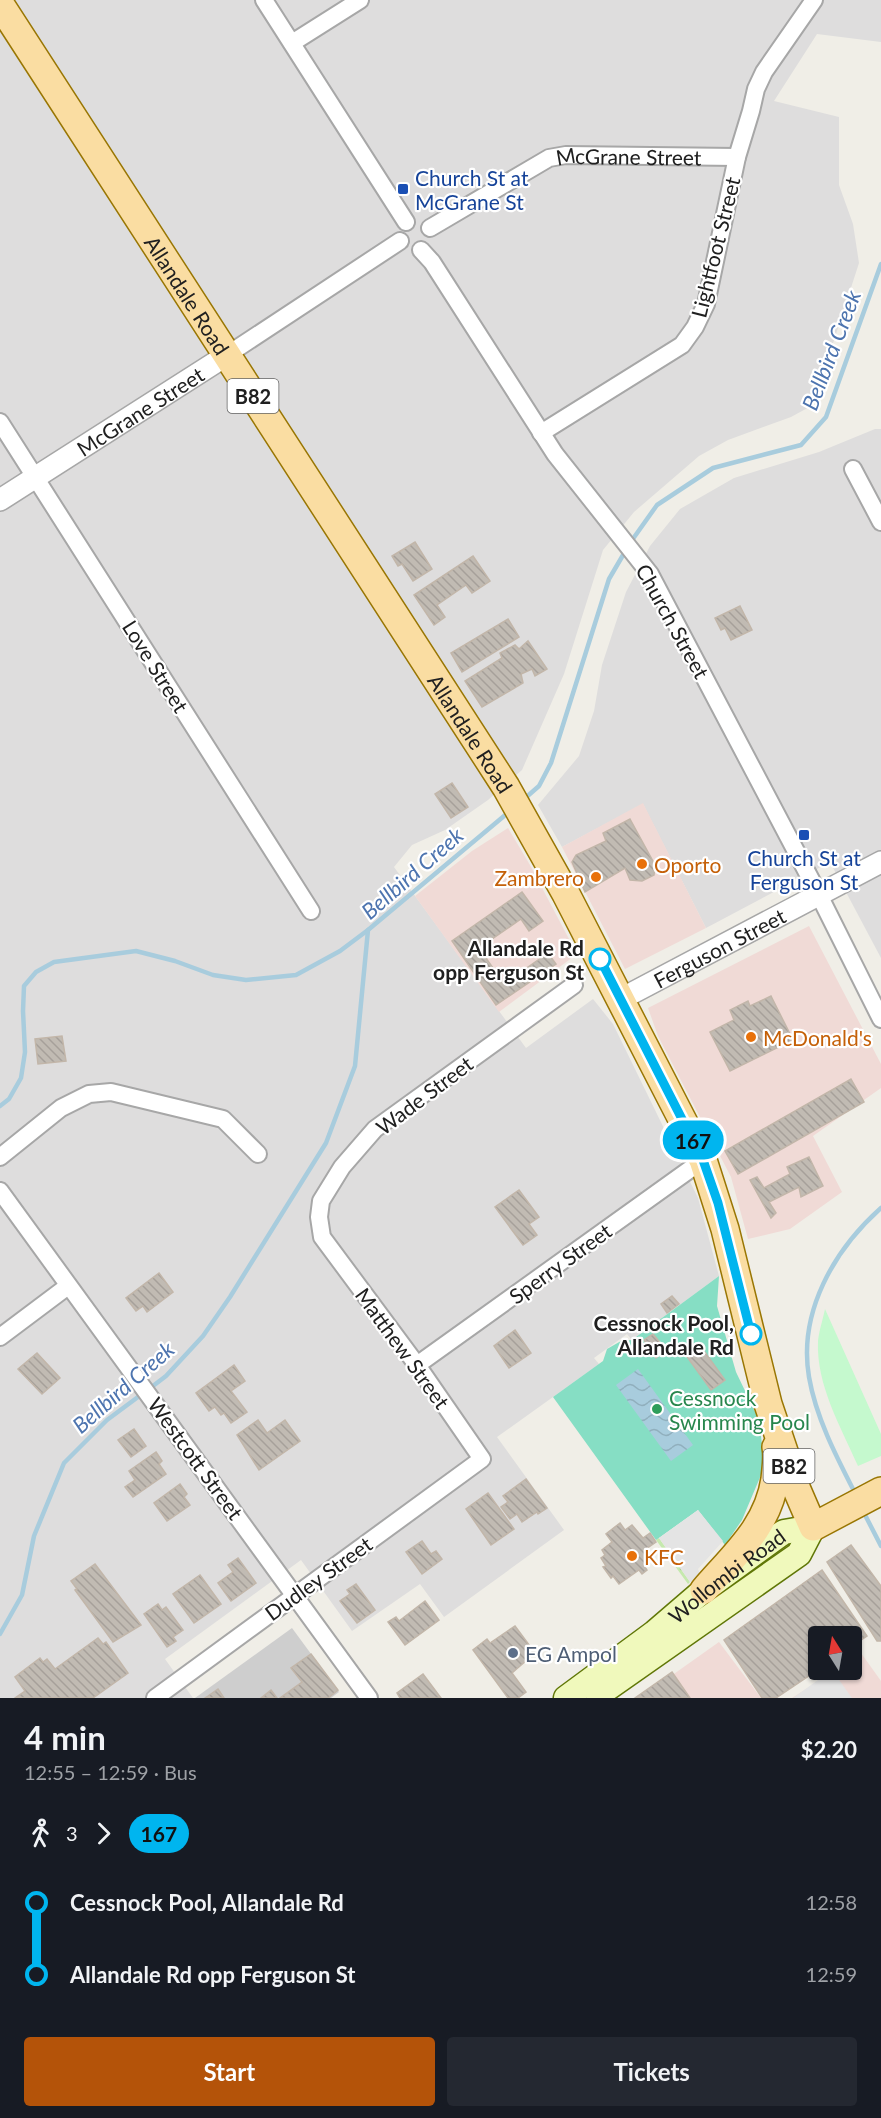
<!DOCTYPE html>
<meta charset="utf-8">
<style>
:root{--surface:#171b24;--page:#242831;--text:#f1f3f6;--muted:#9ea1a6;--accent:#b45309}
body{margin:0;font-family:Lato,sans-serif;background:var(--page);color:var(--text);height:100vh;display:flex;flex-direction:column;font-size:22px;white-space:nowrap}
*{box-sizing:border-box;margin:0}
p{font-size:20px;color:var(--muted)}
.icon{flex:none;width:33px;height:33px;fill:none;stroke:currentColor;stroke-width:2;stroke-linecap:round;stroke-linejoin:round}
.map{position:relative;height:1698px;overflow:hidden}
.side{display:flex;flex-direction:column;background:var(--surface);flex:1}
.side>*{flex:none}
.badge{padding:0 12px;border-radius:20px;font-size:21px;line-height:39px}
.needle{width:39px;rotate:349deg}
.fabs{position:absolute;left:808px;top:1626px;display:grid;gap:12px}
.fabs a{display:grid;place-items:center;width:54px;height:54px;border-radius:6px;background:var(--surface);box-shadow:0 2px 4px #0004;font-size:30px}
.map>.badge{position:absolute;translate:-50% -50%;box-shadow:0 0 0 3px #fff}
.legs{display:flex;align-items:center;gap:9px;height:66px;padding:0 24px;font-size:20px}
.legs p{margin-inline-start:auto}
.headline{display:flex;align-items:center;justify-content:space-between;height:102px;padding:0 24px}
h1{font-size:33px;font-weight:700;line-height:45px}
.primary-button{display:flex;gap:12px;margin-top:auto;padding:12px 24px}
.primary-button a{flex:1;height:69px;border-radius:6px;background:var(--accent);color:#fff;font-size:24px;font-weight:700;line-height:69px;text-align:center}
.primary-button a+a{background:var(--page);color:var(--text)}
ul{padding:0 24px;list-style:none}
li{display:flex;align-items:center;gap:21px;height:72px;font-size:22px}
li i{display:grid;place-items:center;width:9px;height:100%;margin:0 8px;background:currentColor}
li i::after{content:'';width:15px;height:15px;margin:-8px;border:4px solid;border-radius:50%;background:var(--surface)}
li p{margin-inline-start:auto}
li:first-child i{background:linear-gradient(#0000 50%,currentColor 0)}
li:last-child i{background:linear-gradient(currentColor 50%,#0000 0)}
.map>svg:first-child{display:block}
</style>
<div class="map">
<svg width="881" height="1698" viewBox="0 0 881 1698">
<defs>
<pattern id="grass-dots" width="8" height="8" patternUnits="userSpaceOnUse" patternTransform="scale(1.5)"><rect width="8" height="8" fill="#c5e9ae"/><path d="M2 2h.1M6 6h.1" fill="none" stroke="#a9c895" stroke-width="1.8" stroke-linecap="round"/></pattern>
<pattern id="water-waves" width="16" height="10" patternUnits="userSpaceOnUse" patternTransform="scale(1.5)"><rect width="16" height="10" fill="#a8ccdd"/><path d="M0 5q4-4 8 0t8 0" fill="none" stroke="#90afbd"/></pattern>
<pattern id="building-back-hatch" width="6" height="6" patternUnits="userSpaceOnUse" patternTransform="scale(1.5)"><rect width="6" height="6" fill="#c1bbb3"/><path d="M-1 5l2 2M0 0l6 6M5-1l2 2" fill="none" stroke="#a6a09a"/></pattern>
</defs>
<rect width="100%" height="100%" fill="#f0eee7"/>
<g fill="#dedddd">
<path d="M0 0H881V42L817 34 774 101 839 117V185L853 224 859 263 813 405 791 417 728 440 699 456 634 512 603 550 564 674 522 770 488 800 445 830 412 845 394 867 526 1048 593 999 613 1024 698 1198 719 1276 632 1340 627 1334 594 1358 599 1364 497 1437 564 1530 444 1617 420 1584 352 1631 301 1560 165 1659 193 1698H0Z"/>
<path d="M875 429H881V958L830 862 706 928 643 804 562 847 538 805 579 756 594 711 602 665 626 592 650 546 680 509 734 478 819 452Z"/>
</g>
<g fill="#f0dad6">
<path d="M643 803 706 928 625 969 562 847Z"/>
<path d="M508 828 530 865 569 939 573 957 499 1012 415 896 472 851Z"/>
<path d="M809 926 881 1064V1088L813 1136 842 1192 790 1229 748 1239 731 1177 658 1036 648 1008Z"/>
<path d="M719 1642 761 1698H640Z"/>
<path d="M861 1653 881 1681V1698H792L836 1670H852V1659Z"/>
</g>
<path fill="#cecece" d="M292 1628 339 1692 331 1698H195Z"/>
<path fill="url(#grass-dots)" d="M659 1538 690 1582 688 1584 656 1540Z"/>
<path fill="#c5f9ce" d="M825 1309 881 1434V1456L858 1466C841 1427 816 1385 818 1341 819 1331 823 1319 825 1309Z"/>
<path fill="#86dec4" d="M719 1276 717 1306 736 1372 759 1420 764 1461 761 1475 742 1520 725 1545 698 1510 656 1540 553 1397 603 1361 607 1349 621 1341 632 1340Z"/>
<g fill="#e4e4e4">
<path d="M698 1510 723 1541 698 1569 700 1574 690 1582 659 1538Z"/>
<path d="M832 1670 852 1698H793Z"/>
</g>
<path fill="url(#water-waves)" d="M638 1369 693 1445 671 1461 616 1385Z"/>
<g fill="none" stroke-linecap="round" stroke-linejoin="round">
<g stroke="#a8ccdd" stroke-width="4.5">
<path d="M630 543 657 505 713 468 801 445 826 417 881 264"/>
<path d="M523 800 539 786 551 763 609 579 626 550"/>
<path d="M0 1106 9 1099 21 1078 25 1052 23 1011 24 986 36 972 54 962 136 951 175 961 213 975 246 980 296 975 340 951 368 930"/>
<path d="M149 1389 166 1376 203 1336 230 1297 326 1143 355 1066 368 930 510 811"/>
<path d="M856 1495C837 1458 816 1418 809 1377 798 1312 834 1250 881 1208"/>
<path d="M863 1511 881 1546"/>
<path d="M0 1634 22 1595 34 1536 64 1463 107 1420 142 1394"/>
</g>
</g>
<g fill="url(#building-back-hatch)" stroke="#c2b6a9" stroke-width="1.5">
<path d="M415 542 432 569 413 581 402 564 398 566 392 556Z"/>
<path d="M473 556 490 581 472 593 466 585 437 605 445 617 434 625 414 595Z"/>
<path d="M740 606 752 630 731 640 725 628 721 630 715 618Z"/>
<path d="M508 619 519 637 462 672 451 653Z"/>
<path d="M528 641 547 669 535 676 532 669 521 674 523 683 482 707 465 681 502 658 500 653 515 645 519 649Z"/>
<path d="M452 783 468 807 451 818 435 794Z"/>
<path d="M630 819 655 865 654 875 642 881 630 880 625 868 585 892 572 862 576 855 606 841 603 833Z"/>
<path d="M522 892 543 921 529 931 521 919 479 948 504 984 548 953 556 964 496 1005 452 941Z"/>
<path d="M771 996 793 1040 730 1071 710 1032 734 1020 730 1010 748 1001 750 1006Z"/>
<path d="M62 1036 66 1061 38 1064 35 1039Z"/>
<path d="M851 1079 864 1102 738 1174 725 1151Z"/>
<path d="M809 1157 823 1186 801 1197 799 1187 769 1202 776 1213 771 1218 750 1180 757 1177 764 1188 790 1174 787 1167Z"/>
<path d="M519 1190 539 1217 529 1224 537 1235 523 1245 495 1207Z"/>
<path d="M159 1273 173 1292 147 1312 143 1306 136 1311 126 1298Z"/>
<path d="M672 1296 679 1304 667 1313 661 1304Z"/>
<path d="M515 1330 531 1353 509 1368 494 1346Z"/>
<path d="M653 1334 666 1350 656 1358 644 1340Z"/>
<path d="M699 1344 725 1380 711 1390 685 1354Z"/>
<path d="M37 1353 60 1378 42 1394 18 1369Z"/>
<path d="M234 1365 245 1381 231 1391 247 1412 231 1423 224 1413 221 1415 215 1407 209 1411 196 1393Z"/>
<path d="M258 1420 267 1433 285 1420 300 1441 259 1470 237 1435Z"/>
<path d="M134 1429 146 1446 131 1457 118 1440Z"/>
<path d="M156 1452 162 1461 159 1464 166 1474 133 1497 125 1487 135 1480 129 1471Z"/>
<path d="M526 1479 547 1508 538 1514 537 1512 522 1522 517 1514 510 1519 501 1507 508 1502 503 1496Z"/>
<path d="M180 1484 187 1494 184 1497 190 1505 167 1521 154 1503Z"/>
<path d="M488 1493 514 1529 491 1545 466 1509Z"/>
<path d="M620 1523 625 1530 632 1525 643 1538 650 1533 656 1542 646 1549 652 1558 643 1564 647 1570 642 1574 639 1570 619 1584 613 1576 611 1578 603 1567 606 1566 601 1558 605 1555 602 1550 612 1542 606 1534Z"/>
<path d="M422 1541 431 1554 436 1551 442 1559 422 1574 406 1552Z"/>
<path d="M851 1545 881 1586V1641H877L827 1562Z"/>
<path d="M238 1558 256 1583 231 1601 218 1583 233 1572 228 1565Z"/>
<path d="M95 1564 141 1625 113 1642 75 1590 77 1589 71 1581Z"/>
<path d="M822 1570 867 1636 852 1646V1636H819V1669L776 1698H762L724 1640Z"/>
<path d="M200 1575 221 1604 194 1623 173 1594Z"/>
<path d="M356 1584 375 1610 357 1623 340 1601 350 1594 347 1590Z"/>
<path d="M425 1601 439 1620 405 1645 388 1622 396 1617 399 1621Z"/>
<path d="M158 1604 162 1610 166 1607 183 1630 173 1637 176 1641 167 1647 144 1614Z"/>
<path d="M515 1626 535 1653 512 1673 526 1692 518 1698H508L473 1650 487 1639 490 1643Z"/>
<path d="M98 1638 103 1644 106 1642 128 1673 93 1698H15L25 1691 15 1677 40 1658 43 1662 47 1659 55 1669Z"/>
<path d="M311 1654 338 1690 328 1698H280L302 1682 291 1668Z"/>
<path d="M672 1672 690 1698H635Z"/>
<path d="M423 1674 441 1698H400L397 1693Z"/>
<path d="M218 1689 224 1698H205L208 1696Z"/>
<path d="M271 1690 277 1698H261Z"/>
</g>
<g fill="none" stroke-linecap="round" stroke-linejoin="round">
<g stroke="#a7a7a7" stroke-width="20">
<g id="minor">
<path d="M264 0 406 222"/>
<path d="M292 43 360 0"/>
<path id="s1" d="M430 228 549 158 566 155 737 157"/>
<path d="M421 250 432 262 555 454 650 574 819 895 881 1019"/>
<path d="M227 355 400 241"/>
<path d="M0 422 311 911"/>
<path d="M541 433 682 345 695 327 706 304 737 157 751 111 756 89 764 72 814 0"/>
<path d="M853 469 881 522"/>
<path d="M0 1157 61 1108 89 1094 111 1092 223 1119 258 1154"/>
<path d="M0 1191 369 1698"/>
<path d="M0 1337 68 1286"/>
<path d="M417 1365 703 1160"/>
<path d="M155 1698 482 1459 417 1365 322 1237 319 1217 321 1201 342 1167 375 1129 574 985"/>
</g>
</g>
<g stroke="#a7a7a7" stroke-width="24">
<g id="tertiary">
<path id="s2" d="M0 500 227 355"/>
<path id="s3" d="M621 999 881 862"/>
</g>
</g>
<g stroke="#607707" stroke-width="27">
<g id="secondary">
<path d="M598 1695 799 1554 813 1527"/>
<path id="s4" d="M566 1698 654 1633 704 1590 778 1536 784 1532 813 1527"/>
</g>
</g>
<g stroke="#997603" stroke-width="30">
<g id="primary">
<path id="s5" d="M0 4 506 787 566 894 703 1160 725 1229 768 1404 797 1490 813 1527 881 1491"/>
<path d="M704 1590C734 1555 768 1527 775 1479 776 1468 778 1457 776 1447"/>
</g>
</g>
<use href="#minor" stroke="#fff" stroke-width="16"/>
<use href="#tertiary" stroke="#fff" stroke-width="21"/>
<use href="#secondary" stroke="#f0f9bc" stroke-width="24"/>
<use href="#primary" stroke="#fadda2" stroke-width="27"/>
</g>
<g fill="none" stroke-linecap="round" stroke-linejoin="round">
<g stroke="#fff" stroke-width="14">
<path id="line-1" d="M600 959 703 1160 718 1203 751 1334"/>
</g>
<use href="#line-1" stroke="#00b5ef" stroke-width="9"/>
</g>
<g fill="#1a4fb4" stroke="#fff" stroke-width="2">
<rect x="397" y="183" width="12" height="12" rx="3"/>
<rect x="798" y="829" width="12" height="12" rx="3"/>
</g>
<g fill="#e8710a" stroke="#fff" stroke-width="2">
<circle cx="642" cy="864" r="6"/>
<circle cx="596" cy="877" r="6"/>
<circle cx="751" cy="1037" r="6"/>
<circle cx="632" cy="1556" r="6"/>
</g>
<g fill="#fff" stroke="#00b5ef" stroke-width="3">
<circle cx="600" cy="959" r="10"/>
<circle cx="751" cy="1334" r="10"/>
</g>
<circle fill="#2e9e5b" stroke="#fff" stroke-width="2" cx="657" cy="1409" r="6"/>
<circle fill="#5c6f8a" stroke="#fff" stroke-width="2" cx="513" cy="1653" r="6"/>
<g text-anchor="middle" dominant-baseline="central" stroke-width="4.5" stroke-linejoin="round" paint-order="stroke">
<g fill="#fff" stroke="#636363" stroke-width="1.5">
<rect x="227.5" y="379" width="51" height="34" rx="4.5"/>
<rect x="763.5" y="1449" width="51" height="34" rx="4.5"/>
</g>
<g font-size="20" font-weight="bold" fill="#202020">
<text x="253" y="396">B82</text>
<text x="789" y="1466">B82</text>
</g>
<g font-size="21" fill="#202020" stroke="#fff">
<text stroke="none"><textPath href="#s1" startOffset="218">McGrane Street</textPath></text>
<text transform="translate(715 247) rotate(-76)">Lightfoot Street</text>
<text stroke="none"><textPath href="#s5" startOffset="346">Allandale Road</textPath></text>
<text stroke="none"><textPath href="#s2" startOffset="166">McGrane Street</textPath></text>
<text transform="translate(673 621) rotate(61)">Church Street</text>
<text transform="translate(156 666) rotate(58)">Love Street</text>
<text stroke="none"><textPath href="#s5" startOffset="868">Allandale Road</textPath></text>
<text stroke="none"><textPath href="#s3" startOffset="111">Ferguson Street</textPath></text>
<text transform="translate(424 1095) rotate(-37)">Wade Street</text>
<text transform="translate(560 1263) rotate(-36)">Sperry Street</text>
<text transform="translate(403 1348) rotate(54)">Matthew Street</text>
<text transform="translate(196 1458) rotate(54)">Westcott Street</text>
<text stroke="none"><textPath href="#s4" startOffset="202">Wollombi Road</textPath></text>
<text transform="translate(318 1578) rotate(-36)">Dudley Street</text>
</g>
<g font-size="21" fill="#164399" stroke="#fff" text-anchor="start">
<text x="415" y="177">Church St at<tspan x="415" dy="24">McGrane St</tspan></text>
<text x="804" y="857" text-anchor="middle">Church St at<tspan x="804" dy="24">Ferguson St</tspan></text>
</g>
<g font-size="21" fill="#c56008" stroke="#fff" text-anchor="start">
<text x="654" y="864">Oporto</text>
<text x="584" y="877" text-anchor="end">Zambrero</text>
<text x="763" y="1037">McDonald's</text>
<text x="644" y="1556">KFC</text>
</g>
<g font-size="21" font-weight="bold" fill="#202020" stroke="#fff" text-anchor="end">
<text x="584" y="947">Allandale Rd<tspan x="584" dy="24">opp Ferguson St</tspan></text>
<text x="734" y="1322">Cessnock Pool,<tspan x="734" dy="24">Allandale Rd</tspan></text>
</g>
<g font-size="21" fill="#27864d" stroke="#fff" text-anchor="start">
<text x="669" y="1397">Cessnock<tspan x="669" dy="24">Swimming Pool</tspan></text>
</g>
<g font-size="21" fill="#4e5e75" stroke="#fff" text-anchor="start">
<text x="525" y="1653">EG Ampol</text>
</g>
<g font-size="22" font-style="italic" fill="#4d74af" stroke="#fff">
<text transform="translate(831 350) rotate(-69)">Bellbird Creek</text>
<text transform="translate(412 873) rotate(-41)">Bellbird Creek</text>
<text transform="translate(123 1387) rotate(-41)">Bellbird Creek</text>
</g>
</g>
</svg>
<div class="fabs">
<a><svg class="needle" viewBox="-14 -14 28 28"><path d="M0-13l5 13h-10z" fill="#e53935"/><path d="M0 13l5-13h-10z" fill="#9ea1a6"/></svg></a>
</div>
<b class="badge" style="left:693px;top:1140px;background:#00b5ef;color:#111">167</b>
</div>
<section class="side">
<div class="headline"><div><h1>4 min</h1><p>12:55 – 12:59 · Bus</p></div><b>$2.20</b></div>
<div class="legs"><svg class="icon" aria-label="walk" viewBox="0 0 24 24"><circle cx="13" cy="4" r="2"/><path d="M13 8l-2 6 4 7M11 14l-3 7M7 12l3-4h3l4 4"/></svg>3<svg class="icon" aria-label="forward" viewBox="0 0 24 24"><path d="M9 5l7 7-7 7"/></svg><b class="badge" style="background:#00b5ef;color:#111">167</b></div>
<ul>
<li><i style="color:#00b5ef"></i><b>Cessnock Pool, Allandale Rd</b><p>12:58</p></li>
<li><i style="color:#00b5ef"></i><b>Allandale Rd opp Ferguson St</b><p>12:59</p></li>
</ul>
<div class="primary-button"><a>Start</a><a>Tickets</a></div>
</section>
